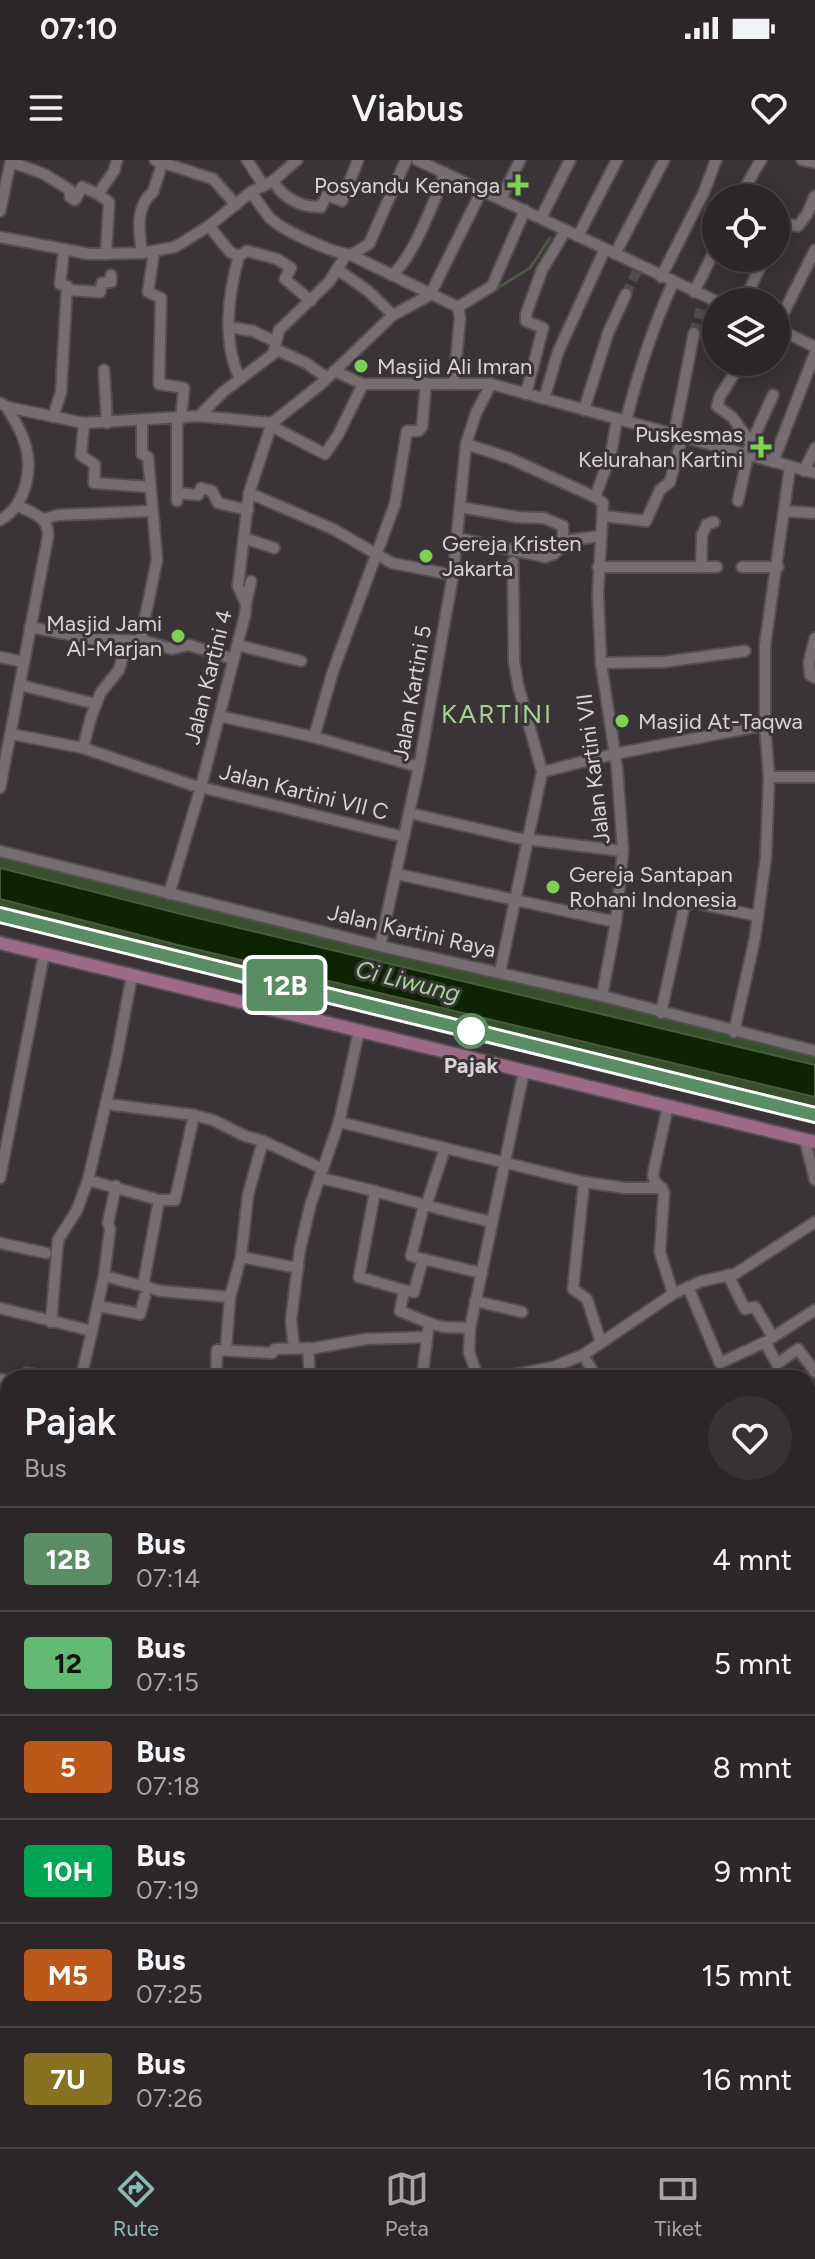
<!DOCTYPE html>
<html lang="id">
<style>
:root{--surface:#2c2629;--page:#383235;--text:#f1f3f6;--muted:#a6a5a8;--line:#484346;--accent:#8bbbb9}
body{margin:0;font-family:Figtree,sans-serif;background:var(--page);color:var(--text);height:100vh;display:flex;flex-direction:column;font-size:30px;white-space:nowrap}
*{box-sizing:border-box;margin:0}
p{font-size:26px;color:var(--muted)}
.icon{flex:none;width:44px;height:44px;fill:none;stroke:currentColor;stroke-width:2;stroke-linecap:round;stroke-linejoin:round}
.map{position:relative;flex:1;overflow:hidden}
.side{position:absolute;left:0px;top:1210px;width:816px;height:778px;display:flex;flex-direction:column;background:var(--surface);border-radius:24px 24px 0 0;box-shadow:0 4px 20px #0003,0 0 0 2px var(--line)}
.side>*{flex:none}
.badge{padding:0 16px;border-radius:6px;font-size:28px;line-height:52px}
.tools{position:absolute;left:702px;top:24px;display:grid;gap:16px}
.tools a{display:grid;place-items:center;width:88px;height:88px;border-radius:50%;background:var(--surface);box-shadow:0 4px 20px #0003,0 0 0 2px var(--line);font-size:40px}
.map>.badge{position:absolute;translate:-50% -50%;box-shadow:0 0 0 4px #fff}
.round{display:grid;place-items:center;flex:none;width:84px;height:84px;border-radius:42px;background:var(--page)}
.head{display:flex;align-items:center;justify-content:space-between;height:136px;padding:0 24px}
h1{font-size:38px;font-weight:600;line-height:60px}
ul{padding:0;list-style:none}
li{display:flex;align-items:center;gap:24px;height:104px;padding:0 24px;border-top:2px solid var(--line)}
li div{flex:1}
li b{display:block;font-size:30px}
li em{font-style:normal}
li .badge{min-width:88px;font-weight:700;text-align:center}
.status{display:flex;justify-content:space-between;align-items:center;height:56px;padding:0 40px;background:var(--surface);direction:ltr}
.status svg{height:22px;fill:currentColor}
header{display:flex;justify-content:space-between;align-items:center;height:104px;padding:0 24px;background:var(--surface);font-size:36px;font-weight:600}
.dock{display:flex;justify-content:space-around;align-items:center;height:112px;border-top:2px solid var(--line);background:var(--surface);font-size:22px;color:var(--muted)}
.dock a{display:grid;justify-items:center;gap:4px}
.dock .current{color:var(--accent)}
.map>svg:first-child{display:block}
</style>
<div class="status"><b>07:10</b><svg viewBox="0 0 49 12"><path d="M0 12V9h3v3zM5 12V6h3v6zM10 12V3h3v9zM15 12V0h3v12zM26 1h20v11H26zM47 4h2v5h-2z"/></svg></div>
<header><svg class="icon" aria-label="menu" viewBox="0 0 24 24"><path d="M4 6h16M4 12h16M4 18h16"/></svg>Viabus<svg class="icon" aria-label="heart" viewBox="0 0 24 24"><path d="M12 20l-8-8c-3-5 5-10 8-4 3-6 11-1 8 4z"/></svg></header>
<div class="map">
<svg width="815" height="1987" viewBox="0 0 815 1987">
<rect width="100%" height="100%" fill="#3a3337"/>
<g fill="#36512a">
<path d="M0 691 815 891V905L265 774 0 708Z"/>
<path d="M0 739 196 789 815 937V955L0 755Z"/>
<path d="M815 1412V1469H808V1416Z"/>
<path d="M808 1925 815 1927V1968L808 1967Z"/>
<path d="M106 1980H160L147 1987H93Z"/>
<path d="M269 1980H341L345 1987H256Z"/>
</g>
<path fill="#0c2401" stroke="#4a5941" stroke-width="2" d="M0 708 185 755 815 905V937L178 785 0 739Z"/>
<g fill="none" stroke-linecap="round" stroke-linejoin="round">
<path stroke="#4a5941" stroke-width="3" d="M496 129 530 108 550 78"/>
<g stroke="#0c2401" stroke-width="18">
<path d="M0 1897 8 1892"/>
<path d="M469 1980 473 1987"/>
</g>
<g stroke="#524b4f" stroke-width="10" stroke-dasharray="10 5" stroke-linecap="butt">
<path d="M626 134 637 111"/>
<path d="M694 173 701 148"/>
</g>
<g stroke="#554f52" stroke-width="14">
<g id="minor">
<path d="M155 0 213 19 236 45"/>
<path d="M247 0 264 26"/>
<path d="M417 0 718 142"/>
<path d="M802 0 815 3"/>
<path d="M11 2 44 14 70 30V37L75 40 82 27 98 34 114 11 117 0"/>
<path d="M273 21C284 39 300 47 321 47L327 35 342 41 358 0"/>
<path d="M251 32C257 40 263 50 270 58 283 71 333 93 351 95L458 147"/>
<path d="M98 34 109 42 106 94"/>
<path d="M739 38 761 0"/>
<path d="M501 39 520 0"/>
<path d="M0 51 11 0"/>
<path d="M541 58 570 0"/>
<path d="M209 66 230 92 239 96"/>
<path d="M776 70 782 63 798 66 807 54 815 36"/>
<path d="M578 76 617 0"/>
<path d="M0 77 89 94 142 93 175 87 209 66 251 32 273 21 297 0"/>
<path d="M154 92 148 132 161 138 159 224 184 228 181 259"/>
<path d="M142 93C139 72 135 46 153 32L162 4"/>
<path d="M615 94 664 0"/>
<path d="M351 95 369 84 406 0"/>
<path d="M337 109 368 131 393 155"/>
<path d="M392 115C413 98 435 39 445 13"/>
<path d="M661 117 704 32 716 0"/>
<path d="M67 130 100 132 102 123 111 122V115"/>
<path d="M694 132 716 88"/>
<path d="M744 142 764 98"/>
<path d="M458 147 492 126 525 50"/>
<path d="M229 167 253 171 276 182"/>
<path d="M776 168 815 90"/>
<path d="M776 168 815 187"/>
<path d="M275 189 306 203 327 218"/>
<path d="M742 202 720 236 717 246 732 257 751 283"/>
<path d="M104 210 107 263"/>
<path d="M334 211 363 224H491L815 313"/>
<path d="M240 219C222 182 228 134 239 96L247 91 277 99 291 108 285 119 311 141"/>
<path d="M454 223 460 158 458 147"/>
<path d="M526 234 543 168 526 161V154L542 110 566 70"/>
<path d="M544 239 558 192 605 89"/>
<path d="M0 243 7 247 84 263 199 256 272 263 321 224 393 155 430 135 482 30"/>
<path d="M584 250 608 173 626 134"/>
<path d="M199 256 223 232 273 194 279 170 329 122 346 95"/>
<path d="M53 257 61 232 67 126 60 124 64 89"/>
<path d="M177 260V341"/>
<path d="M626 261C638 213 652 168 673 123"/>
<path d="M84 263 81 295 95 305 94 323 150 327"/>
<path d="M271 266 325 294 338 275 363 224"/>
<path d="M674 275 694 173"/>
<path d="M466 284 509 298 595 337 603 343 598 433 601 503 617 608 623 691 616 762 602 836"/>
<path d="M749 288 773 235"/>
<path d="M773 302 815 193"/>
<path d="M804 311 815 288"/>
<path d="M177 333 198 335 201 328 212 331 218 343 248 350"/>
<path d="M249 333 333 369 392 403 453 415"/>
<path d="M595 337 611 294 617 259"/>
<path d="M738 341 748 295"/>
<path d="M460 347 517 357 544 358 563 366V383"/>
<path d="M784 351 813 353"/>
<path d="M603 356 646 361 660 330 670 322 682 277"/>
<path d="M43 359 59 355 151 351"/>
<path d="M0 360C26 346 34 308 24 281 21 269 12 258 7 247"/>
<path d="M244 378 274 388"/>
<path d="M457 378 545 397 554 394 570 380 601 376"/>
<path d="M598 407H717"/>
<path d="M701 407 702 375 707 364 714 362"/>
<path d="M742 407H778"/>
<path d="M246 444 251 421"/>
<path d="M30 467 92 479 145 481 172 489 189 485 233 499"/>
<path d="M815 478 809 502 810 515 815 518"/>
<path d="M140 482 157 400 148 297 142 294V261"/>
<path d="M237 485 301 501"/>
<path d="M0 497 24 502"/>
<path d="M601 503 663 502 745 491"/>
<path d="M20 525 96 544"/>
<path d="M219 556 314 577 419 607"/>
<path d="M11 574 83 588 192 625 404 677"/>
<path d="M314 577 333 511 395 344 407 271H418L422 267 426 223"/>
<path d="M83 588 91 557 101 532 119 510 127 482"/>
<path d="M542 612 614 594 765 565"/>
<path d="M769 617H815"/>
<path d="M0 628 48 376C49 357 33 353 18 346"/>
<path d="M409 653 517 678 623 691"/>
<path d="M0 691 380 786 602 836 815 891"/>
<path d="M397 714 616 762"/>
<path d="M169 734 201 627 245 455 246 444 238 426 249 333 272 263"/>
<path d="M380 786 419 607 453 415 466 284 476 253 491 224"/>
<path d="M500 812 542 612 518 525 514 501 513 402"/>
<path d="M661 853 685 743H696L758 756"/>
<path d="M734 872 755 778 766 696 769 617 765 565V485L790 307"/>
<path d="M106 944 194 955"/>
<path d="M668 946 653 1014 654 1020 664 1032 660 1092 673 1134"/>
<path d="M339 962 584 1022 625 1028H662"/>
<path d="M805 980 815 1020"/>
<path d="M263 981 248 1035 241 1097 298 1108"/>
<path d="M0 1018 44 794"/>
<path d="M319 1018C378 1030 434 1049 492 1062"/>
<path d="M88 1020 159 1040"/>
<path d="M584 1022 573 1129 587 1139 601 1183"/>
<path d="M375 1031 359 1117 404 1130"/>
<path d="M426 1046 445 988"/>
<path d="M0 1083 46 1093"/>
<path d="M423 1099 482 1113"/>
<path d="M728 1115 745 1149 755 1147 773 1177"/>
<path d="M104 1116 110 1069 108 1063 116 1026"/>
<path d="M143 1126 161 1131 230 1137"/>
<path d="M688 1127 720 1203 765 1182 777 1204 798 1189 815 1212"/>
<path d="M475 1141 522 1152"/>
<path d="M98 1146 140 1154 145 1136"/>
<path d="M0 1148 92 1171 81 1218"/>
<path d="M51 1162 58 1080 77 1050 88 1020 116 900 132 815"/>
<path d="M429 1163 443 1167 470 1168"/>
<path d="M92 1171 104 1116 143 1126 159 1040H175L194 955 213 960 245 976 263 981 323 1009"/>
<path d="M770 1179 815 1150"/>
<path d="M294 1188 291 1160 300 1089 311 1043 339 962 359 871"/>
<path d="M308 1188 310 1218"/>
<path d="M226 1189 230 1137 241 1097"/>
<path d="M583 1195 597 1218"/>
<path d="M556 1206 559 1218"/>
<path d="M27 1213 50 1218"/>
<path d="M216 1218 217 1190 272 1193 275 1189 315 1188 366 1179 427 1177"/>
<path d="M422 1218 429 1163 400 1151 404 1130 414 1132 423 1099 411 1096 424 1045"/>
<path d="M478 1218 469 1192 470 1168 524 911"/>
<path d="M497 1218 553 1207 583 1195 673 1134 702 1121 735 1114 815 1062"/>
<path d="M0 1219 8 1221"/>
<path d="M808 1273 815 1282"/>
<path d="M0 1294 8 1296"/>
<path d="M0 1346 8 1349"/>
<path d="M808 1366 815 1362"/>
<path d="M0 1384 8 1386"/>
<path d="M0 1466 8 1480"/>
<path d="M808 1483 815 1484"/>
<path d="M808 1525 815 1527"/>
<path d="M0 1664 8 1680"/>
<path d="M808 1775 815 1776"/>
<path d="M0 1870 8 1886"/>
<path d="M808 1874 815 1875"/>
<path d="M808 1914 815 1916"/>
<path d="M808 1972 815 1973"/>
<path d="M57 1980 60 1987"/>
<path d="M314 1980 318 1987"/>
<path d="M341 1980 345 1987"/>
<path d="M548 1980 552 1987"/>
<path d="M571 1987 572 1980"/>
<path d="M662 1987 663 1980"/>
</g>
</g>
<g stroke="#554f52" stroke-width="16">
<g id="major">
<path d="M0 755 815 955"/>
<path d="M0 783 815 982"/>
<path d="M808 1690 815 1686"/>
<path d="M808 1710 815 1706"/>
<path d="M149 1987 162 1980"/>
<path d="M174 1987 187 1980"/>
<path d="M228 1987 241 1980"/>
<path d="M256 1987 269 1980"/>
</g>
</g>
<use href="#minor" stroke="#766e72" stroke-width="10"/>
<use href="#major" stroke="#9d6b87" stroke-width="12"/>
<g stroke="#8c878a" stroke-width="3" stroke-dasharray="14 14" stroke-linecap="butt">
<path d="M0 1316 8 1318"/>
<path d="M0 1333 8 1335"/>
<path d="M808 1501 815 1502"/>
<path d="M808 1517 815 1518"/>
</g>
</g>
<g fill="none" stroke-linecap="round" stroke-linejoin="round">
<g stroke="#fff" stroke-width="18">
<path id="line" d="M0 755 815 955"/>
</g>
<use href="#line" stroke="#598e64" stroke-width="12"/>
</g>
<g fill="#7dd153" stroke="#3a3337" stroke-width="3">
<path d="M514 13h8v8h8v8h-8v8h-8v-8h-8v-8h8z"/>
<circle cx="361" cy="206" r="8"/>
<path d="M757 275h8v8h8v8h-8v8h-8v-8h-8v-8h8z"/>
<circle cx="426" cy="396" r="8"/>
<circle cx="178" cy="476" r="8"/>
<circle cx="622" cy="561" r="8"/>
<circle cx="553" cy="727" r="8"/>
</g>
<circle fill="#fff" stroke="#598e64" stroke-width="4" cx="471" cy="871" r="16"/>
<g text-anchor="middle" dominant-baseline="central" stroke-width="6" stroke-linejoin="round" paint-order="stroke">
<g font-size="22" fill="#d9d5d7" stroke="#3a3337" text-anchor="start">
<text x="500" y="25" text-anchor="end">Posyandu Kenanga</text>
<text x="377" y="206">Masjid Ali Imran</text>
<text x="743" y="274" text-anchor="end">Puskesmas<tspan x="743" dy="25">Kelurahan Kartini</tspan></text>
<text x="442" y="383">Gereja Kristen<tspan x="442" dy="25">Jakarta</tspan></text>
<text x="162" y="463" text-anchor="end">Masjid Jami<tspan x="162" dy="25">Al-Marjan</tspan></text>
<text x="638" y="561">Masjid At-Taqwa</text>
<text x="569" y="714">Gereja Santapan<tspan x="569" dy="25">Rohani Indonesia</tspan></text>
</g>
<g font-size="22" fill="#d9d5d7" stroke="#3a3337">
<text transform="translate(208 517) rotate(-76)">Jalan Kartini 4</text>
<text transform="translate(412 533) rotate(-80)">Jalan Kartini 5</text>
<text transform="translate(593 609) rotate(-97)">Jalan Kartini VII</text>
<text transform="translate(304 632) rotate(14)">Jalan Kartini VII C</text>
<text transform="translate(412 771) rotate(13)">Jalan Kartini Raya</text>
</g>
<g font-size="22" font-weight="bold" fill="#d9d5d7" stroke="#3a3337">
<text x="471" y="905">Pajak</text>
</g>
<g font-size="24" font-style="italic" fill="#a3d78d" stroke="#3a3337">
<text transform="translate(408 821) rotate(14)">Ci Liwung</text>
</g>
<g font-size="26" letter-spacing="2" fill="#a6d392" stroke="#3a3337">
<text x="497" y="554">KARTINI</text>
</g>
</g>
</svg>
<div class="tools">
<a><svg class="icon" aria-label="locate" viewBox="0 0 24 24"><circle cx="12" cy="12" r="6"/><path d="M12 2v4M12 18v4M2 12h4M18 12h4"/></svg></a>
<a><svg class="icon" aria-label="layers" viewBox="0 0 24 24"><path d="M12 4l9 5-9 5-9-5zM3 14l9 5 9-5"/></svg></a>
</div>
<b class="badge" style="left:285px;top:825px;background:#598e64;color:#fff">12B</b>
<section class="side">
<div class="head"><div><h1>Pajak</h1><p>Bus</p></div><a class="round"><svg class="icon" aria-label="heart" viewBox="0 0 24 24"><path d="M12 20l-8-8c-3-5 5-10 8-4 3-6 11-1 8 4z"/></svg></a></div>
<ul>
<li><span class="badge" style="background:#598e64;color:#fff">12B</span><div><b>Bus</b><p>07:14</p></div><em>4 mnt</em></li>
<li><span class="badge" style="background:#62bb72;color:#111">12</span><div><b>Bus</b><p>07:15</p></div><em>5 mnt</em></li>
<li><span class="badge" style="background:#bc581a;color:#fff">5</span><div><b>Bus</b><p>07:18</p></div><em>8 mnt</em></li>
<li><span class="badge" style="background:#00a651;color:#fff">10H</span><div><b>Bus</b><p>07:19</p></div><em>9 mnt</em></li>
<li><span class="badge" style="background:#bc581a;color:#fff">M5</span><div><b>Bus</b><p>07:25</p></div><em>15 mnt</em></li>
<li><span class="badge" style="background:#877221;color:#fff">7U</span><div><b>Bus</b><p>07:26</p></div><em>16 mnt</em></li>
</ul>
</section>
</div>
<nav class="dock">
<a class="current"><svg class="icon" aria-label="directions" viewBox="0 0 24 24"><path d="M12 3l9 9-9 9-9-9zM9 14v-3h6M13 9l2 2-2 2"/></svg>Rute</a>
<a><svg class="icon" aria-label="map" viewBox="0 0 24 24"><path d="M3 6l6-2 6 2 6-2v14l-6 2-6-2-6 2zM9 4v14M15 6v14"/></svg>Peta</a>
<a><svg class="icon" aria-label="tickets" viewBox="0 0 24 24"><path d="M3 7h18v10H3zM15 7v10"/></svg>Tiket</a>
</nav>
